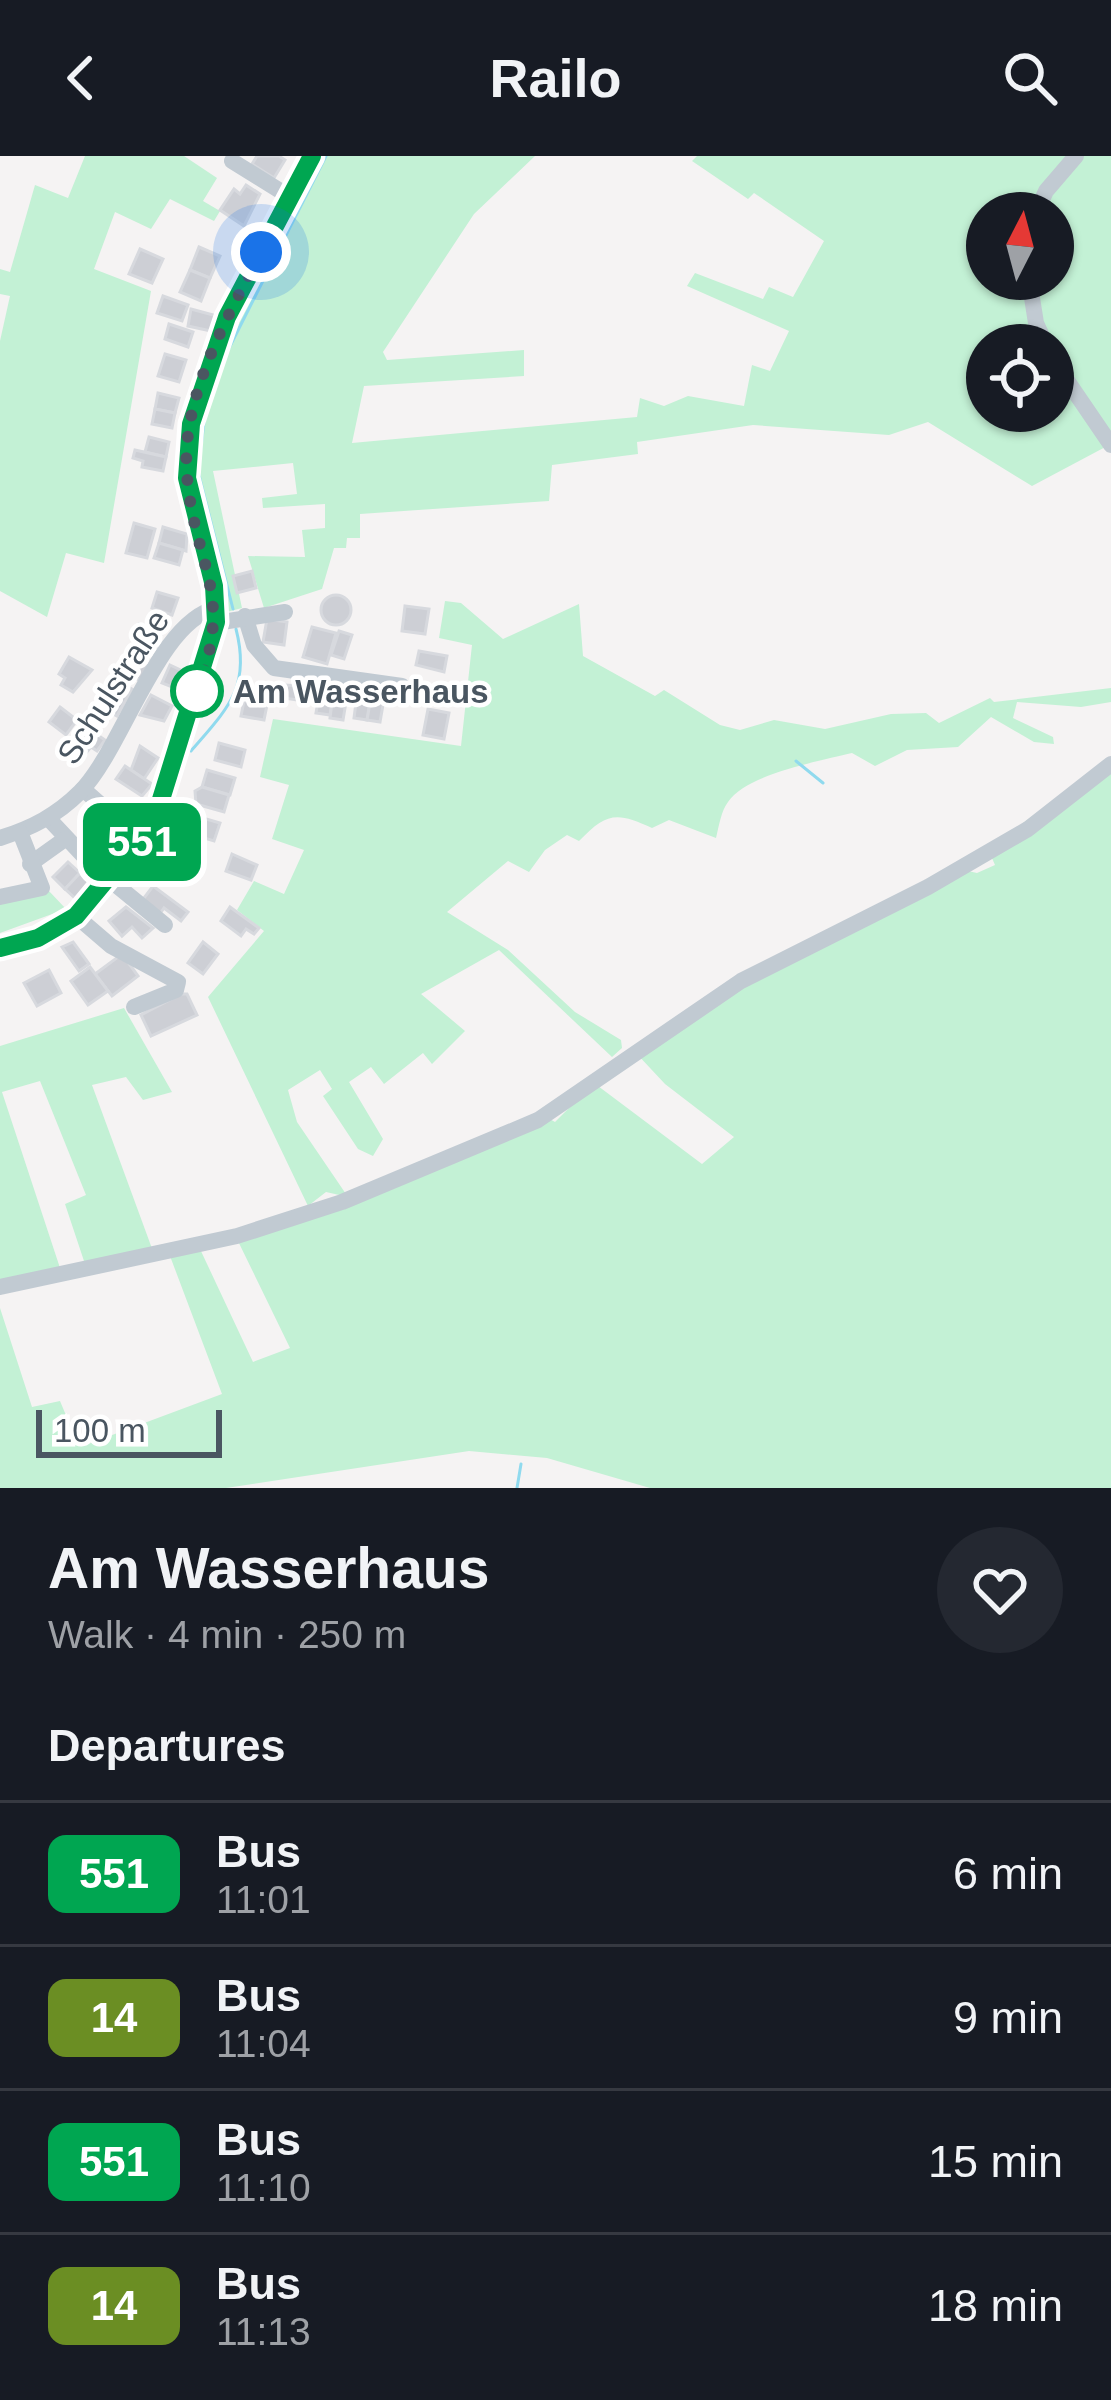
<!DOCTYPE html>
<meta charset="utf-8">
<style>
:root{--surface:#171b24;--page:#242831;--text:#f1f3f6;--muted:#9ea1a6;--line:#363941}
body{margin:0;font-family:Arial,sans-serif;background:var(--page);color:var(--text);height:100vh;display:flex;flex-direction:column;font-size:45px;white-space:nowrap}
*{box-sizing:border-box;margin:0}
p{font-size:39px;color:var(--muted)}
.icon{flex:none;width:66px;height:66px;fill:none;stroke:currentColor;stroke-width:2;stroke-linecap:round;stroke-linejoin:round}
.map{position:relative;height:1332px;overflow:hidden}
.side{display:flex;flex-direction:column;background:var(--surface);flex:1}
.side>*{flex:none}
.badge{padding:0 24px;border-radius:18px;font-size:42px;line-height:78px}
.needle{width:78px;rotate:6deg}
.controls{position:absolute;left:966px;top:36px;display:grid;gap:24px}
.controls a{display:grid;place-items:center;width:108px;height:108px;border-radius:50%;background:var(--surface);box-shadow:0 3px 9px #0004;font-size:60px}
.scale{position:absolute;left:36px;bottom:30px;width:186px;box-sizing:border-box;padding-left:12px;border:6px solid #4a5661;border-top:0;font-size:33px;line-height:42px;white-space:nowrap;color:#4a5661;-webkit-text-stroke:9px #fff;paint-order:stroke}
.you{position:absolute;width:60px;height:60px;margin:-30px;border:9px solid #fff;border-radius:50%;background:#1a73e8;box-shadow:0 0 0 18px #1a73e833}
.map>.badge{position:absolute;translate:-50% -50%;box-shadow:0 0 0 6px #fff}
h2{padding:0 48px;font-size:45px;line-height:108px}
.round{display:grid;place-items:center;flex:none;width:126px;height:126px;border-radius:63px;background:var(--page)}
.overview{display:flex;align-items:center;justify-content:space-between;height:204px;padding:0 48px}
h1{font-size:57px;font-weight:800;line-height:90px}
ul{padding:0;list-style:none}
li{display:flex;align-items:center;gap:36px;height:144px;padding:0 48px;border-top:3px solid var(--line)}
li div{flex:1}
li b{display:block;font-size:45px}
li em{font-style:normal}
li .badge{min-width:132px;font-weight:700;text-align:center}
header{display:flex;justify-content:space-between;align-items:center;height:156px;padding:0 48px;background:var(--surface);font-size:54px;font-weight:800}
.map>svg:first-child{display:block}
</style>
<header><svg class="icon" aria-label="back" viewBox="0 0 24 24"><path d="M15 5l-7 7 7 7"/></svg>Railo<svg class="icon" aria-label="search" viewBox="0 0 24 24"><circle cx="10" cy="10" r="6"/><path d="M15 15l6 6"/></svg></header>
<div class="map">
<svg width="1111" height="1332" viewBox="0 0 1111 1332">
<rect width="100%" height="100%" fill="#f5f3f3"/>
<g fill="#c3f1d5" fill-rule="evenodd">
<path d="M85 0H184L217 22 203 45 220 55 214 65 170 43 151 73 115 56 94 113 151 135 104 407 66 397 47 461 0 435V185L10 140 0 138V113L10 116 35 29 68 42Z"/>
<path d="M321 0H535L474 58 383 196 387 204 524 194V220L364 230 352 287 637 261 640 242 664 250 688 240 744 250 752 209 770 215 789 175 687 130 695 117 763 143 769 131 793 141 824 85 754 37 748 43 692 5 697 0H1111V288L1032 330 928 266 889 279 753 269 637 286 638 298 552 309 549 345 360 358V382H347L346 392H334L322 433 264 452 248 400 305 401 302 374 325 372V348L263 352 262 342 297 338 293 307 213 315 242 452 223 457C214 412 195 360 193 313 190 208 272 89 321 0ZM987 57H1053V123H987ZM987 189H1053V255H987Z"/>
<path d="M445 445 461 447 503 483 579 448 583 500 655 540 664 534 720 569 740 574 774 564 825 573 891 558 926 557 939 567 990 542 994 546 1111 532V546L1081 551 1017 546 1013 562 1053 581 1054 588 1034 586 991 561 958 591 907 594 875 610 852 597C820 605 746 618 728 646 721 655 719 670 716 682L669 664 652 672C616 655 606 657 579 685L567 679 545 694 529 716 508 705 447 756 508 794 575 856 621 884 622 892 612 901 499 794 421 838 465 875 432 908 423 897 384 928 371 911 349 926 383 983 373 1000 358 993 323 940 332 933 320 914 288 934 297 966 348 1041 326 1036 308 1050 208 841 264 775 237 754 254 725 284 738 304 694 272 683 289 629 260 621 273 563 461 590 472 489 439 482Z"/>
<path d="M1111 602V1332H650L547 1302 469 1295 226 1332H0V1152L32 1251 60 1245 78 1288H88L222 1238 170 1100 200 1093 253 1206 290 1192 237 1083 548 962 555 966 594 927 702 1008 734 981 665 928 636 897 743 828 968 715 977 717 995 709 988 693Z"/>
<path d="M48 734 66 753 0 777V744Z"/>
<path d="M124 852 172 936 143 944 126 921 92 929 154 1098 86 1111 65 1048 86 1039 40 925 2 936 62 1118 0 1127V890Z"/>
</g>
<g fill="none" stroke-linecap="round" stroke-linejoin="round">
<g stroke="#90daee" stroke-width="3">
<path d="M219 212 326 0"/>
<path d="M206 250 198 315 233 453"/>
<path d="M191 595C228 552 251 531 236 473"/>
<path d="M796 605 823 627"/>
<path d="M517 1332 521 1308"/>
</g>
</g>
<g fill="#cdcfd5" stroke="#d7d9de" stroke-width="3">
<path d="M257 0H279L285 4 274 22 252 8Z"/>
<path d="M246 29 260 38 244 70 220 54 234 33 240 38Z"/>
<path d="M199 91 220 100 210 122 190 114Z"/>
<path d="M140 93 163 103 152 127 129 118Z"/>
<path d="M190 114 210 122 201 145 180 136Z"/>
<path d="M163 140 188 149 182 165 157 157Z"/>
<path d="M191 153 217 160 211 175 188 170Z"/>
<path d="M169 168 193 176 188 191 165 183Z"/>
<path d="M165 198 186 204 179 226 158 220Z"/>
<path d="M158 237 179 242 175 257 155 253Z"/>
<path d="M155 253 175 257 172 272 152 268Z"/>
<path d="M149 281 169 286 166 301 145 296Z"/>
<path d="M135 294 166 301 163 315 142 311 143 305 133 302Z"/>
<path d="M134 367 155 373 147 402 126 397Z"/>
<path d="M163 371 187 378 186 395 159 387Z"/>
<path d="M159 387 183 394 179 409 154 402Z"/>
<path d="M252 415 256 432 237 437 233 420Z"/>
<path d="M157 436 178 442 172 459 152 452Z"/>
<circle cx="336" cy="454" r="15"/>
<path d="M405 450 429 453 425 478 402 475Z"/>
<path d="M152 460 166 466 156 491 134 483 139 468 148 471Z"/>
<path d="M267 463 287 466 284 489 263 486Z"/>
<path d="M312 471 336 477 327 508 303 501Z"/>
<path d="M339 475 352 479 344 503 331 499Z"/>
<path d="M419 495 447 500 444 516 416 509Z"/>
<path d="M69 501 92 514 73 536 61 529 65 522 59 518Z"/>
<path d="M129 501 148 510 141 525 121 516Z"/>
<path d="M170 509 187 517 180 534 162 527Z"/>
<path d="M111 521 132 533 117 560 96 549Z"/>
<path d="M300 522 314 524 311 546 284 542 286 529 300 530Z"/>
<path d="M320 533 334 535 330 559 316 557Z"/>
<path d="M333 538 347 540 343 564 330 562Z"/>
<path d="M151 539 172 550 164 565 140 559Z"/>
<path d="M357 539 371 541 367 564 354 562Z"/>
<path d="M371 541 384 543 380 566 367 564Z"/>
<path d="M244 545 267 549 264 564 241 560Z"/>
<path d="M60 551 77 564 66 579 49 566Z"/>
<path d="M428 553 449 557 444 583 423 579Z"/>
<path d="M82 568 105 584 97 595 91 591 86 597 70 585Z"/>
<path d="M219 587 245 594 241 611 215 604Z"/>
<path d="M140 590 158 602 144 623 131 614Z"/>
<path d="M125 610 152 628 142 640 116 623Z"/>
<path d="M207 614 235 622 230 639 202 631Z"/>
<path d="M202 631 229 639 224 656 196 648 195 635Z"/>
<path d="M196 660 220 667 214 685 191 678Z"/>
<path d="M101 663 123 683 113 694 90 674Z"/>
<path d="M90 674 113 694 103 705 81 685Z"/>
<path d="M232 698 257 709 251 724 226 715Z"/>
<path d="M68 706 80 717 65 733 53 721Z"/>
<path d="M80 717 92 729 77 744 65 733Z"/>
<path d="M153 730 188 756 181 765 164 752 159 759 141 746Z"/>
<path d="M126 751 153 772 142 782 132 771 122 780 109 765Z"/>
<path d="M230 751 259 772 254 778 246 773 241 780 221 765Z"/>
<path d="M73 786 89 808 79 815 62 791Z"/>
<path d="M203 786 218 798 203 818 188 807Z"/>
<path d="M122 798 138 820 112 840 95 818Z"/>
<path d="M90 811 108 835 88 849 71 825Z"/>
<path d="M49 814 61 837 37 850 24 827Z"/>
<path d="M181 838H187L197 859 151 880 141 859Z"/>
</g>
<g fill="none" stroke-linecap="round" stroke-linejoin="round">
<g stroke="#c1cad2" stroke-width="16">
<path d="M232 5 290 41"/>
<path d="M1036 57 1046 35 1076 0"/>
<path d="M1029 123 1036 167 1046 189"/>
<path d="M1053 204 1111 289"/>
<path d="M245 460 254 489 274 512 402 530"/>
<path d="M216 467 285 456"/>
<path d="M83 633 143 686"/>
<path d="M49 663 93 710 165 769"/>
<path d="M0 682C32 672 57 659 80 636 123 593 158 464 217 452"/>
<path d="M30 708 65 683"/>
<path d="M0 741 42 732 20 676"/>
<path d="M76 760 111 790 178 826 176 834 134 851"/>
<path d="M0 792 38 782 76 760 154 666 216 467 214 430 187 322 191 268 227 161 312 0"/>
<path d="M0 1131 237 1080 342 1046 538 964 741 825 928 731 1028 673 1111 608"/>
</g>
</g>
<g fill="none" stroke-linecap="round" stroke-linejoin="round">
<g stroke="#fff" stroke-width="27">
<path id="line" d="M0 792 38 782 76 760 154 666 216 466 214 430 187 322 191 268 227 161 312 0"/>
</g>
<use href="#line" stroke="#00a651" stroke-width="18"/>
<path stroke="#4a5661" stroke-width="12" stroke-dasharray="0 21.6" d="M197 535C235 437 195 412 187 320 180 243 227 162 261 96"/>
</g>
<circle fill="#fff" stroke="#00a651" stroke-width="6" cx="197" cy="535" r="24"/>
<g text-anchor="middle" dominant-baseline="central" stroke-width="9" stroke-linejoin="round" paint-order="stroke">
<g font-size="33" fill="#4a5661" stroke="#fff">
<text transform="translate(113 531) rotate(-57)">Schulstraße</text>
</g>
<g font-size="33" font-weight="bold" fill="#4a5661" stroke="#fff" text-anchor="start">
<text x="233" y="535">Am Wasserhaus</text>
</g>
</g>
</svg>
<div class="controls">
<a><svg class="needle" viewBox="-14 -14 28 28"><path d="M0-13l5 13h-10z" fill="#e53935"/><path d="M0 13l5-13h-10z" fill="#9ea1a6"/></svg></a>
<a><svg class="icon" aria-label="locate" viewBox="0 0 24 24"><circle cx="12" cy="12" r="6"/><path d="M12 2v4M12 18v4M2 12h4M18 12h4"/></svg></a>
</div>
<div class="scale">100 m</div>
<div class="you" style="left:261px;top:96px"></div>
<b class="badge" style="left:142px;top:686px;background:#00a651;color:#fff">551</b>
</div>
<section class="side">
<div class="overview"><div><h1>Am Wasserhaus</h1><p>Walk · 4 min · 250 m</p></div><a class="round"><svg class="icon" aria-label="heart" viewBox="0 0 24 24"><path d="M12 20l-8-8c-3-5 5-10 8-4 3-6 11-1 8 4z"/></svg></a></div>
<h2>Departures</h2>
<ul>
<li><span class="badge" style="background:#00a651;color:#fff">551</span><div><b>Bus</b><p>11:01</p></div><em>6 min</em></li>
<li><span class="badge" style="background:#6b8e23;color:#fff">14</span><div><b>Bus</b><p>11:04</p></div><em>9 min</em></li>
<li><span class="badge" style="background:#00a651;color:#fff">551</span><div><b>Bus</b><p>11:10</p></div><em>15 min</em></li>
<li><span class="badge" style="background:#6b8e23;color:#fff">14</span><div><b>Bus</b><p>11:13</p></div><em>18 min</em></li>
</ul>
</section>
